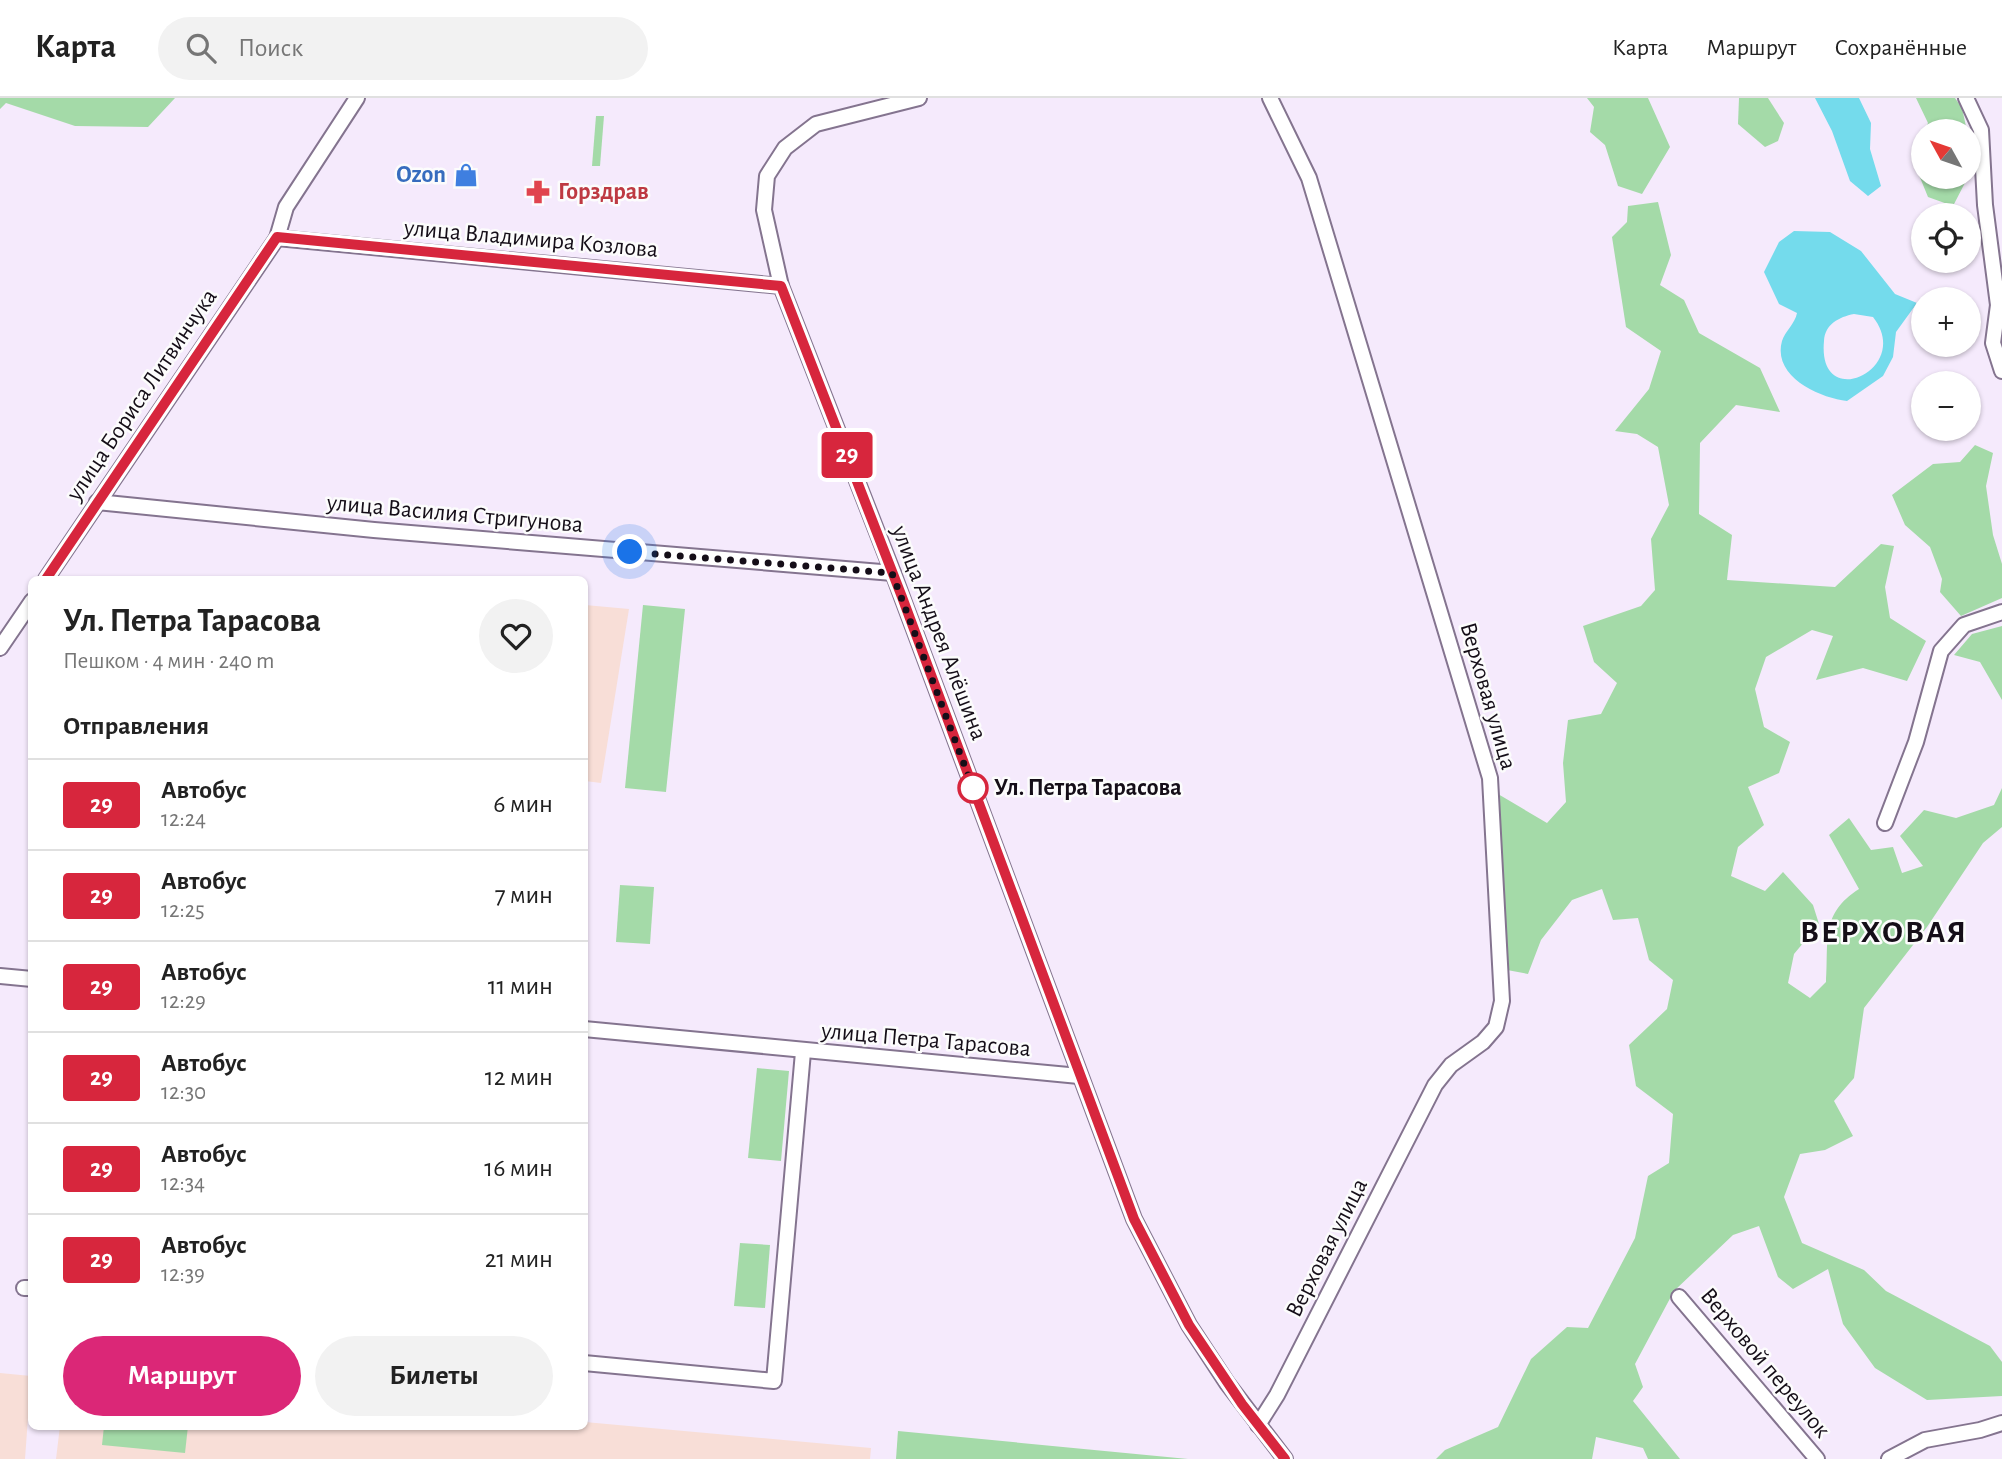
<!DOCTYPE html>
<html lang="ru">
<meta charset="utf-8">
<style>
:root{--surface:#fff;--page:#f2f2f2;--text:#222;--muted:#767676;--line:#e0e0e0;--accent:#db2777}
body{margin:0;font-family:"Alegreya Sans",sans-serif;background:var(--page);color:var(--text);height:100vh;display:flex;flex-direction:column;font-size:26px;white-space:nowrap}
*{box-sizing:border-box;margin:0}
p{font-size:23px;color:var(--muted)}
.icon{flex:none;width:38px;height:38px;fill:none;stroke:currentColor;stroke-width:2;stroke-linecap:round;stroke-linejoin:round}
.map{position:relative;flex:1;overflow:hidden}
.drawer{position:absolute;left:28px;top:478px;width:560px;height:854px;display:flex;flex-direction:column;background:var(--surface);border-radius:10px;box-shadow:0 2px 5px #0004}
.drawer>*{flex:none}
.badge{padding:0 14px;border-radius:5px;font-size:24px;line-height:46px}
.needle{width:46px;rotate:310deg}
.fabs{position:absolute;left:1911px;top:21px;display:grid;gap:14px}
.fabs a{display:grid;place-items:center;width:70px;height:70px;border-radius:50%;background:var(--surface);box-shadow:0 2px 5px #0004;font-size:35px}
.you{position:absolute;width:35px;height:35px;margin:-18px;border:5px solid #fff;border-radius:50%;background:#1a73e8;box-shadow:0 0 0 10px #1a73e833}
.map>.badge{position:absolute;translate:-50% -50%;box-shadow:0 0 0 4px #fff}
h2{padding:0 35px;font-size:26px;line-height:63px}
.round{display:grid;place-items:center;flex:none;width:74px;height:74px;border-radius:37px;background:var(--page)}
.overview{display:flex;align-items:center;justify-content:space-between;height:119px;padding:0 35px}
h1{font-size:33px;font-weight:700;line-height:52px}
.primary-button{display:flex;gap:14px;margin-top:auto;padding:14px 35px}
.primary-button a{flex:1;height:80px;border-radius:42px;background:var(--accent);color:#fff;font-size:28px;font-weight:700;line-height:80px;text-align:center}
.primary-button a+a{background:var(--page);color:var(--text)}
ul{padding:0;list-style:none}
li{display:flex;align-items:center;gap:21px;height:91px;padding:0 35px;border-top:2px solid var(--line)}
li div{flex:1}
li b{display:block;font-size:26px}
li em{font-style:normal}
li .badge{min-width:77px;font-weight:700;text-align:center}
header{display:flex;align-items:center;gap:42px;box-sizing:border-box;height:98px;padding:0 35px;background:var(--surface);border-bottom:2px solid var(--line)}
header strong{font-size:33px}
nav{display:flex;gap:38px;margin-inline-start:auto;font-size:24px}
.search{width:490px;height:63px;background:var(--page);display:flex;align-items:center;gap:18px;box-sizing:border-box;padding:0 24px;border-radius:38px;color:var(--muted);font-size:26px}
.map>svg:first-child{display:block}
</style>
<header>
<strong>Карта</strong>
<div class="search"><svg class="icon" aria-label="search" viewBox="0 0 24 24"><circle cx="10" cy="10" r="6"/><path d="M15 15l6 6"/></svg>Поиск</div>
<nav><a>Карта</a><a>Маршрут</a><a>Сохранённые</a></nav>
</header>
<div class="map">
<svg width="2002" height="1361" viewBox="0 0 2002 1361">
<rect width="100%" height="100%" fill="#f5eafc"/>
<g fill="#f8ded7">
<path d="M585 507 629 511 601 685 585 683Z"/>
<path d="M0 1275 31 1278 25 1361H0Z"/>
<path d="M585 1324 871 1350 870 1361H56L60 1328H584Z"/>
</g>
<g fill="#a4daa8">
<path d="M0 0H175L148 29 75 28 6 5 0 11Z"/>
<path d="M1587 0H1648L1670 49 1642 96 1618 88 1605 47 1590 34 1594 9Z"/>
<path d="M1739 0H1768L1784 25 1778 43 1765 49 1738 26Z"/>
<path d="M1916 0H1955L1962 10 1967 33H1924L1928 25Z"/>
<path d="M596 18H604L600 68H592Z"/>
<path d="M1923 35V79H1968L1953 108 1928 99 1912 60Z"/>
<path d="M1658 104 1671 157 1660 187 1684 202 1699 235 1760 270 1780 314 1736 307 1700 345 1699 416 1732 437 1727 482 1835 489 1881 446 1894 448 1885 489 1890 520 1926 543 1907 583 1863 570 1816 582 1833 538 1812 532 1766 559 1755 591 1764 629 1790 644 1779 675 1748 689 1764 727 1738 749 1731 778 1765 793 1783 774 1813 807 1819 826 1794 856 1788 885 1810 900 1826 884C1829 842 1820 816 1859 791L1829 737 1849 720 1871 752 1893 749 1902 775 1923 768 1900 738 1924 712 1956 720 1994 707 2002 690V729L1983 745 1927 829 1864 910 1854 980 1834 1003 1853 1038 1825 1052 1800 1056 1784 1099 1802 1145 1864 1172 1886 1193 1990 1248 2002 1264V1298L1927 1302 1875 1270 1843 1226 1828 1171 1793 1191 1778 1179 1759 1128 1733 1137 1674 1193 1635 1266 1643 1289 1633 1303 1680 1361H1648L1643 1350 1596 1339 1592 1361H1436L1445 1352 1498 1329 1531 1261 1567 1229 1588 1230 1635 1140 1648 1078 1669 1065 1673 1016 1636 988 1629 947 1667 911 1673 882 1649 862 1638 820 1613 822 1602 791 1572 802 1541 842 1528 876 1507 872 1498 696 1547 725 1566 704 1563 665 1568 622 1601 616 1617 585 1594 564 1583 528 1641 508 1655 492 1651 441 1669 407 1658 349 1637 336 1615 333 1649 291 1661 253 1626 229 1612 139 1627 124 1628 108Z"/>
<path d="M1975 347 1993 355 1986 388 1993 437 2002 466V500L1961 518 1940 494 1942 481 1930 449 1905 427 1892 397 1933 366 1960 364Z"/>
<path d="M643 507 685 511 666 694 625 690Z"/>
<path d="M2002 528V602L1980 564 1954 557 1972 536Z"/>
<path d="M620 787 654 789 650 846 616 844Z"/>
<path d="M757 970 789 973 781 1063 748 1060Z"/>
<path d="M740 1145 770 1147 765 1210 734 1208Z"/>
<path d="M104 1328H188L185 1355 102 1347Z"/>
<path d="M898 1333 1188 1361H896Z"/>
</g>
<g fill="#74dbec" fill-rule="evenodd">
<path d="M1815 0H1859L1871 25 1870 51 1881 88 1868 98 1850 83 1832 33Z"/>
<path d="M1794 133 1830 134 1861 153 1895 196 1917 205 1896 234 1893 259 1883 278 1847 303C1820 300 1772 279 1782 243 1785 233 1795 226 1797 215L1779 206 1764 174 1779 144ZM1854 216 1873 219C1914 271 1817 316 1824 243 1825 226 1839 219 1854 216Z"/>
</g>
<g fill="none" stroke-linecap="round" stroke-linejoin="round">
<g stroke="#84748f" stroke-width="18">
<g id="minor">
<path d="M919 0 816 26 785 50 767 78 764 112 781 188 893 475 1134 1121 1189 1227 1227 1285 1285 1361"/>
<path d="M1966 0 1981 32 1985 107 1998 207 1993 245 2002 273"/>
<path d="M277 140 781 188"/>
<path d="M97 404 374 432 893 475"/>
<path d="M46 481 277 140 286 109 357 0"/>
<path d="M0 550 32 503"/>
<path d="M1885 725 1916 644 1941 553 1964 527 2002 514"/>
<path d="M0 878 32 881"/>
<path d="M584 931 1079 978"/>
<path d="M24 1190H32"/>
<path d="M1679 1199 1817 1361"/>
<path d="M584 1265 774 1283 803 954"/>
<path d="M1258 1327 1277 1297 1435 987 1451 967 1483 944 1496 929 1502 903 1490 680 1309 80 1270 0"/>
<path d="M1889 1361 1925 1342 1980 1332 2002 1325"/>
</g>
</g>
<use href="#minor" stroke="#fff" stroke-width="14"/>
</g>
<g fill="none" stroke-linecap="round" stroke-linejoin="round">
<g stroke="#fff" stroke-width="16">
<path id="line" d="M46 481 277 139 781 188 902 499 1134 1121 1189 1227 1242 1306 1285 1361"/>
</g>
<use href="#line" stroke="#d7263d" stroke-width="10"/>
<path stroke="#150e18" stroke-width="7" stroke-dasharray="0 12.6" d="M630 454 892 475 973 690"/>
</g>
<defs>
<g id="shop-bare" transform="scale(1.89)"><path d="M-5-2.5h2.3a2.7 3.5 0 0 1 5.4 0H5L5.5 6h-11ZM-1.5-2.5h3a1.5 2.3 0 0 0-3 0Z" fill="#3f7fe0" stroke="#fcfcfc" stroke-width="2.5" paint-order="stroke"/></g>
<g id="pharmacy-bare" transform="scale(1.89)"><path d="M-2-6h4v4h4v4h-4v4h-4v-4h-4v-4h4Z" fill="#e0444e" stroke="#fcfcfc" stroke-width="2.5" paint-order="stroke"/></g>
</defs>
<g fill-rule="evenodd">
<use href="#shop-bare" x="466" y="77"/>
<use href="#pharmacy-bare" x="538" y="94"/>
</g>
<circle fill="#fff" stroke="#d7263d" stroke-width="3.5" cx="973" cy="690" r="14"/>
<g text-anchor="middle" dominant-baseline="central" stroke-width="5" stroke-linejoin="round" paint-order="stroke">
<g font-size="24" font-weight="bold" fill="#366cbe" stroke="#fcfcfc" text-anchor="end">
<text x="446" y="77">Ozon</text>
</g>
<g font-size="24" font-weight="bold" fill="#be3a42" stroke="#fcfcfc" text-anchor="start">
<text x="558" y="94">Горздрав</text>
</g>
<g font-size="24" fill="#150e18" stroke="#fcfcfc">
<text transform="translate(531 141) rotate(5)">улица Владимира Козлова</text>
<text transform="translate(142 297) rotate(-56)">улица Бориса Литвинчука</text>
<text transform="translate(455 416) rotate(5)">улица Василия Стригунова</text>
<text transform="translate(939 535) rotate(69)">улица Андрея Алёшина</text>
<text transform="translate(1488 598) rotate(74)">Верховая улица</text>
<text transform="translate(926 942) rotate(5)">улица Петра Тарасова</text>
<text transform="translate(1327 1150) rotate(-63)">Верховая улица</text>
<text transform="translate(1765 1265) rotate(50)">Верховой переулок</text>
</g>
<g font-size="24" font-weight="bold" fill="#150e18" stroke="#fcfcfc" text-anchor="start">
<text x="994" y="690">Ул. Петра Тарасова</text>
</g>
<g font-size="32" font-weight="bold" letter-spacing="2" fill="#150e18" stroke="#fcfcfc">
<text x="1884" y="834">ВЕРХОВАЯ</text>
</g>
</g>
</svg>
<div class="fabs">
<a><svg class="needle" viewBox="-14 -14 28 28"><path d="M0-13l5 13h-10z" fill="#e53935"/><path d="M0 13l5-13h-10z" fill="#767676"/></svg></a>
<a><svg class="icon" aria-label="locate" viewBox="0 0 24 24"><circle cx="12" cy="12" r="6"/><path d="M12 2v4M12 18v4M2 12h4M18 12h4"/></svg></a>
<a>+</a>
<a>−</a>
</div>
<div class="you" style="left:630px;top:454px"></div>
<b class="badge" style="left:847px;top:357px;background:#d7263d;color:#fff">29</b>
<section class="drawer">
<div class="overview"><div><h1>Ул. Петра Тарасова</h1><p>Пешком · 4 мин · 240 m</p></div><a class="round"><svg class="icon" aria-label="heart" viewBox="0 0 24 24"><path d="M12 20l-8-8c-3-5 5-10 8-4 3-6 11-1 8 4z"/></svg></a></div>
<h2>Отправления</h2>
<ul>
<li><span class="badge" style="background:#d7263d;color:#fff">29</span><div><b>Автобус</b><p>12:24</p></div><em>6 мин</em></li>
<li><span class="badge" style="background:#d7263d;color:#fff">29</span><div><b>Автобус</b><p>12:25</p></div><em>7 мин</em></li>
<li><span class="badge" style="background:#d7263d;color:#fff">29</span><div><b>Автобус</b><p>12:29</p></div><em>11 мин</em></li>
<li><span class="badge" style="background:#d7263d;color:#fff">29</span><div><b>Автобус</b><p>12:30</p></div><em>12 мин</em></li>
<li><span class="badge" style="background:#d7263d;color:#fff">29</span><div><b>Автобус</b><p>12:34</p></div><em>16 мин</em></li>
<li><span class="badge" style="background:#d7263d;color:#fff">29</span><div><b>Автобус</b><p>12:39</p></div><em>21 мин</em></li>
</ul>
<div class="primary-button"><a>Маршрут</a><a>Билеты</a></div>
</section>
</div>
